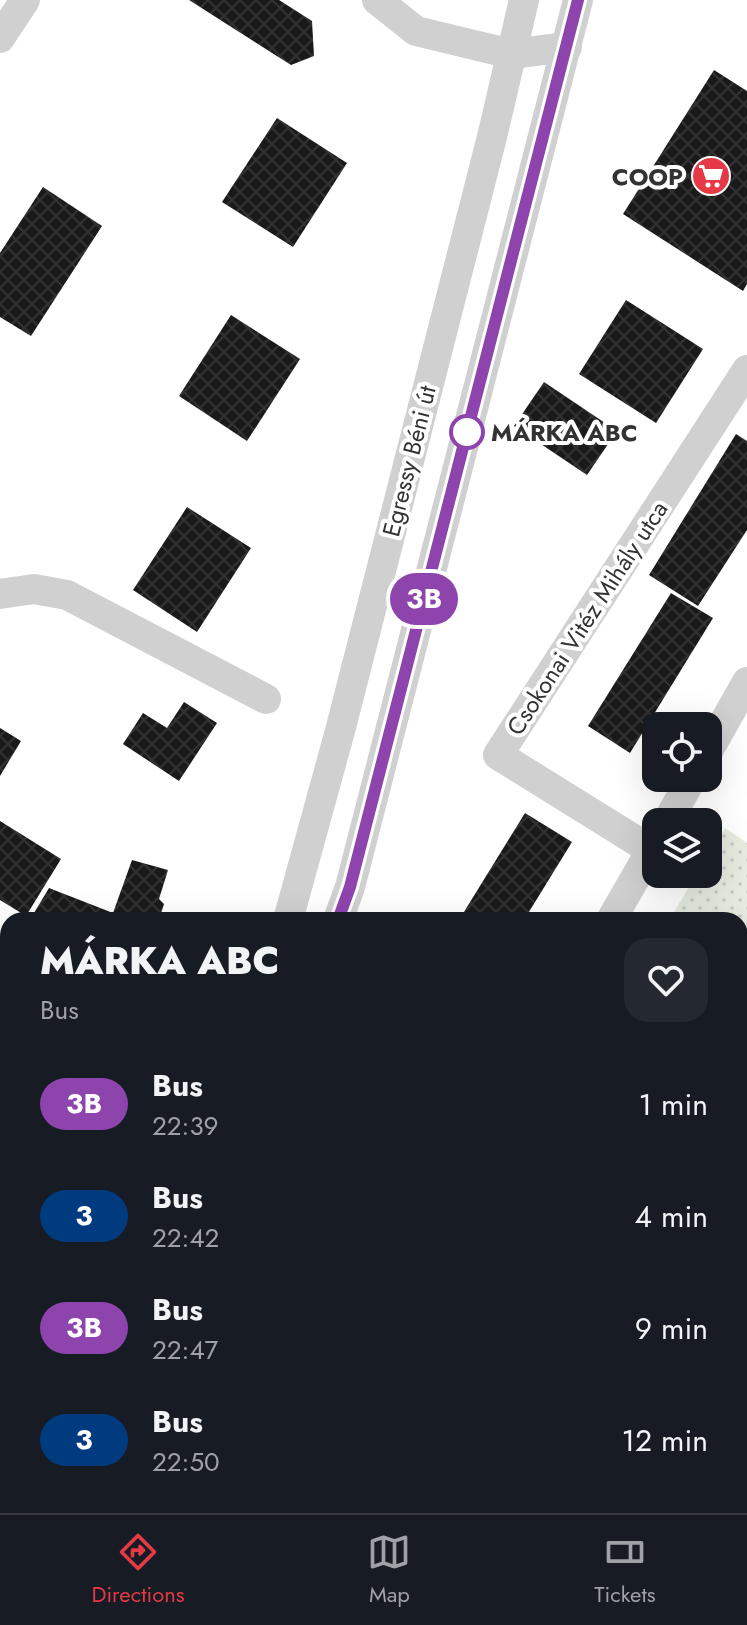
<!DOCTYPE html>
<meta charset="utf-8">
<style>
:root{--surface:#171b24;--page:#242831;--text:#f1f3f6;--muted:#9ea1a6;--line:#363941;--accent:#e63946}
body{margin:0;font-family:Jost,sans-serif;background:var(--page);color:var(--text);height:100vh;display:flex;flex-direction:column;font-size:30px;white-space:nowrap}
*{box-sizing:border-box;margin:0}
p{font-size:26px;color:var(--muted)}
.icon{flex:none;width:44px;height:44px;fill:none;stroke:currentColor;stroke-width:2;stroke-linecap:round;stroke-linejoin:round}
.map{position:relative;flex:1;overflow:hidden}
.drawer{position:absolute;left:0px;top:912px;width:748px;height:602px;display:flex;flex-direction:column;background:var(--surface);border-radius:24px 24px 0 0;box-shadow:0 8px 32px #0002}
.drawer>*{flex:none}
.badge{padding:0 16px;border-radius:26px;font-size:28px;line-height:52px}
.controls{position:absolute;left:642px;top:712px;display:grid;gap:16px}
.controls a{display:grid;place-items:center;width:80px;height:80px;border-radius:16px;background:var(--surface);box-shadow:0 8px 32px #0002;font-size:40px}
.map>.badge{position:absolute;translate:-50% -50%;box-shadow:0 0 0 4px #fff}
.round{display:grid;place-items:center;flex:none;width:84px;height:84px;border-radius:24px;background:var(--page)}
.head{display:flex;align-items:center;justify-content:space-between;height:136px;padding:0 40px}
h1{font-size:38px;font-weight:800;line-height:60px}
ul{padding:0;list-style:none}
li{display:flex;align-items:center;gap:24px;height:112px;padding:0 40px}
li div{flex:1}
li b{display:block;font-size:30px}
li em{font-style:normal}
li .badge{min-width:88px;font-weight:700;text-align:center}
.tabs{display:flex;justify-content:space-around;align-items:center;height:112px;border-top:2px solid var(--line);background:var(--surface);font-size:22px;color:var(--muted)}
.tabs a{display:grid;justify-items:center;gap:4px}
.tabs .active{color:var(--accent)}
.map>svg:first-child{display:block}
</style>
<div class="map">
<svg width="747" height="1513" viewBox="0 0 747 1513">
<defs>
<pattern id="park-dots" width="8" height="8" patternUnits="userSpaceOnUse" patternTransform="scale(2)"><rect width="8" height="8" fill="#e6ecdf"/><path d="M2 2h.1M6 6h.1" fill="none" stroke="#c6cbc0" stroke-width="1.8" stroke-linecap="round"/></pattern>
<pattern id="building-cross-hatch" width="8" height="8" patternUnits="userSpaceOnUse" patternTransform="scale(2)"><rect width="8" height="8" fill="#1a1a1a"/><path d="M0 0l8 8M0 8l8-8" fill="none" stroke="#333"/></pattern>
</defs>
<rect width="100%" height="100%" fill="#fff"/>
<g fill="url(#park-dots)">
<path d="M725 828 747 843V1200L740 1196V920H669L697 874H708V856Z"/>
<path d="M0 1236 8 1240V1328L0 1336Z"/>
</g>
<g fill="url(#building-cross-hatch)">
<path d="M189 0H279L312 21 314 56 291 65Z"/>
<path d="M714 70 747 91V284L743 291 623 214Z"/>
<path d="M277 118 347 163 293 247 222 202Z"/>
<path d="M43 187 102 226 31 336 0 317V253Z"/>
<path d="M626 300 703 349 656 423 579 374Z"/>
<path d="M231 315 300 359 247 441 179 396Z"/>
<path d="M544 382 617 431 587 475 514 426Z"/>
<path d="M736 434 747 441V530L698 606 649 575Z"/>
<path d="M187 507 251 548 197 632 133 590Z"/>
<path d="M671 593 713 618 630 753 588 726Z"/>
<path d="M184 702 217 723 179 781 123 744 143 713 167 728Z"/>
<path d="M0 728 21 741 0 776Z"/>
<path d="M525 813 572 842 524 920H459Z"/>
<path d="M0 821 61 859 26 916 0 900Z"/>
<path d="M132 860 168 870 159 899 164 904 159 920H34L31 918 49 888 113 913Z"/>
<path d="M740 1393 747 1397V1462L740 1457Z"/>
<path d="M44 1506H99L94 1513H40Z"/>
<path d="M167 1506H272L283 1513H178Z"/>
</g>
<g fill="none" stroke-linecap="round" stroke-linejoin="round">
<g stroke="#d0d0d0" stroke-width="30">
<path d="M377 0 416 31 511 54 567 47"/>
<path d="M0 38 25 0"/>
<path d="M0 594 34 589 67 595 266 699"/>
<path d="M708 751 747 682"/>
<path d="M667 822 692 778"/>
<path d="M651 850 498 755 747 370"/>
<path d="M288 920 340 731 492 137 524 0"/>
<path d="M338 920 350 887 578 0"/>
<path d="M611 920 656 842"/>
<path d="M0 1132 8 1134"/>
<path d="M0 1155 8 1159"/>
<path d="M0 1183 8 1187"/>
<path d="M740 1323 747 1328"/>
<path d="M0 1401 8 1393"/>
<path d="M740 1488 747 1493"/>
<path d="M526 1506 537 1513"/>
<path d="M632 1506 642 1513"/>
</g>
</g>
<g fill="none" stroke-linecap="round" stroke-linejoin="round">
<g stroke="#fff" stroke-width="18">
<path id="line" d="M338 920 350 887 578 0"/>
</g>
<use href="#line" stroke="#8e44ad" stroke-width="12"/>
</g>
<defs>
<g id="supermarket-disc" transform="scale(2)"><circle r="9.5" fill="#e63946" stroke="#fff"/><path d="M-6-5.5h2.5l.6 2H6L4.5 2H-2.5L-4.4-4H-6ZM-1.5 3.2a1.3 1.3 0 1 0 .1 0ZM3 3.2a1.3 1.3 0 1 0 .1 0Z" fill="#fff"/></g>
</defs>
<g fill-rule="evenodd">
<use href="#supermarket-disc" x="711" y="176"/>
</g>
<circle fill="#fff" stroke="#8e44ad" stroke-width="4" cx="467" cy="432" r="16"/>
<g text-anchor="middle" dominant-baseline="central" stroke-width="8" stroke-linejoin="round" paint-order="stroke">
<g font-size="24" font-weight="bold" fill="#333" stroke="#fff" text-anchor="end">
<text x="683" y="176">COOP</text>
</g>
<g font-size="24" font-weight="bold" fill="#333" stroke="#fff" text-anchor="start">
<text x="491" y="432">MÁRKA ABC</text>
</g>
<g font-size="24" fill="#333" stroke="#fff">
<text transform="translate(409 461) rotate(-76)">Egressy Béni út</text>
<text transform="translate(587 618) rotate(-57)">Csokonai Vitéz Mihály utca</text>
</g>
</g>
</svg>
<div class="controls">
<a><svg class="icon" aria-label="locate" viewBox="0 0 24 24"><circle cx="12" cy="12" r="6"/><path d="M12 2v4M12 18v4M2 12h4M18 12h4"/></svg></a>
<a><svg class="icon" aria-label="layers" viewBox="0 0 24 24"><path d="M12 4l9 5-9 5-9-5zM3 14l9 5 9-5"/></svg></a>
</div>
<b class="badge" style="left:424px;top:599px;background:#8e44ad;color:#fff">3B</b>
<section class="drawer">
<div class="head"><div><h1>MÁRKA ABC</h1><p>Bus</p></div><a class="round"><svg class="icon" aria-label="heart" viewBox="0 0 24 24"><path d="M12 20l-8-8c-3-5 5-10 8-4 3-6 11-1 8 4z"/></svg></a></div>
<ul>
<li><span class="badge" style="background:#8e44ad;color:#fff">3B</span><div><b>Bus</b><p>22:39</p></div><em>1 min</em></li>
<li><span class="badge" style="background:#003b80;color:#fff">3</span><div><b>Bus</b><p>22:42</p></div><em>4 min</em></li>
<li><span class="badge" style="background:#8e44ad;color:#fff">3B</span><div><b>Bus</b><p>22:47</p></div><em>9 min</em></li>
<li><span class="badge" style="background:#003b80;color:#fff">3</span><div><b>Bus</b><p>22:50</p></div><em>12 min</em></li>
</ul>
</section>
</div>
<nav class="tabs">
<a class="active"><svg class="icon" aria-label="directions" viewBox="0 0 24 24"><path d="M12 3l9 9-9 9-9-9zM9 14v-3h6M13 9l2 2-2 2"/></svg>Directions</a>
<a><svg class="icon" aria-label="map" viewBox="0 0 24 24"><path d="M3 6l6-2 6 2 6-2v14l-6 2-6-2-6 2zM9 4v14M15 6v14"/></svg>Map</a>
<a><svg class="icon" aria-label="tickets" viewBox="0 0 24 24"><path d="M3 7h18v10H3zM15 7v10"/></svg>Tickets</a>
</nav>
